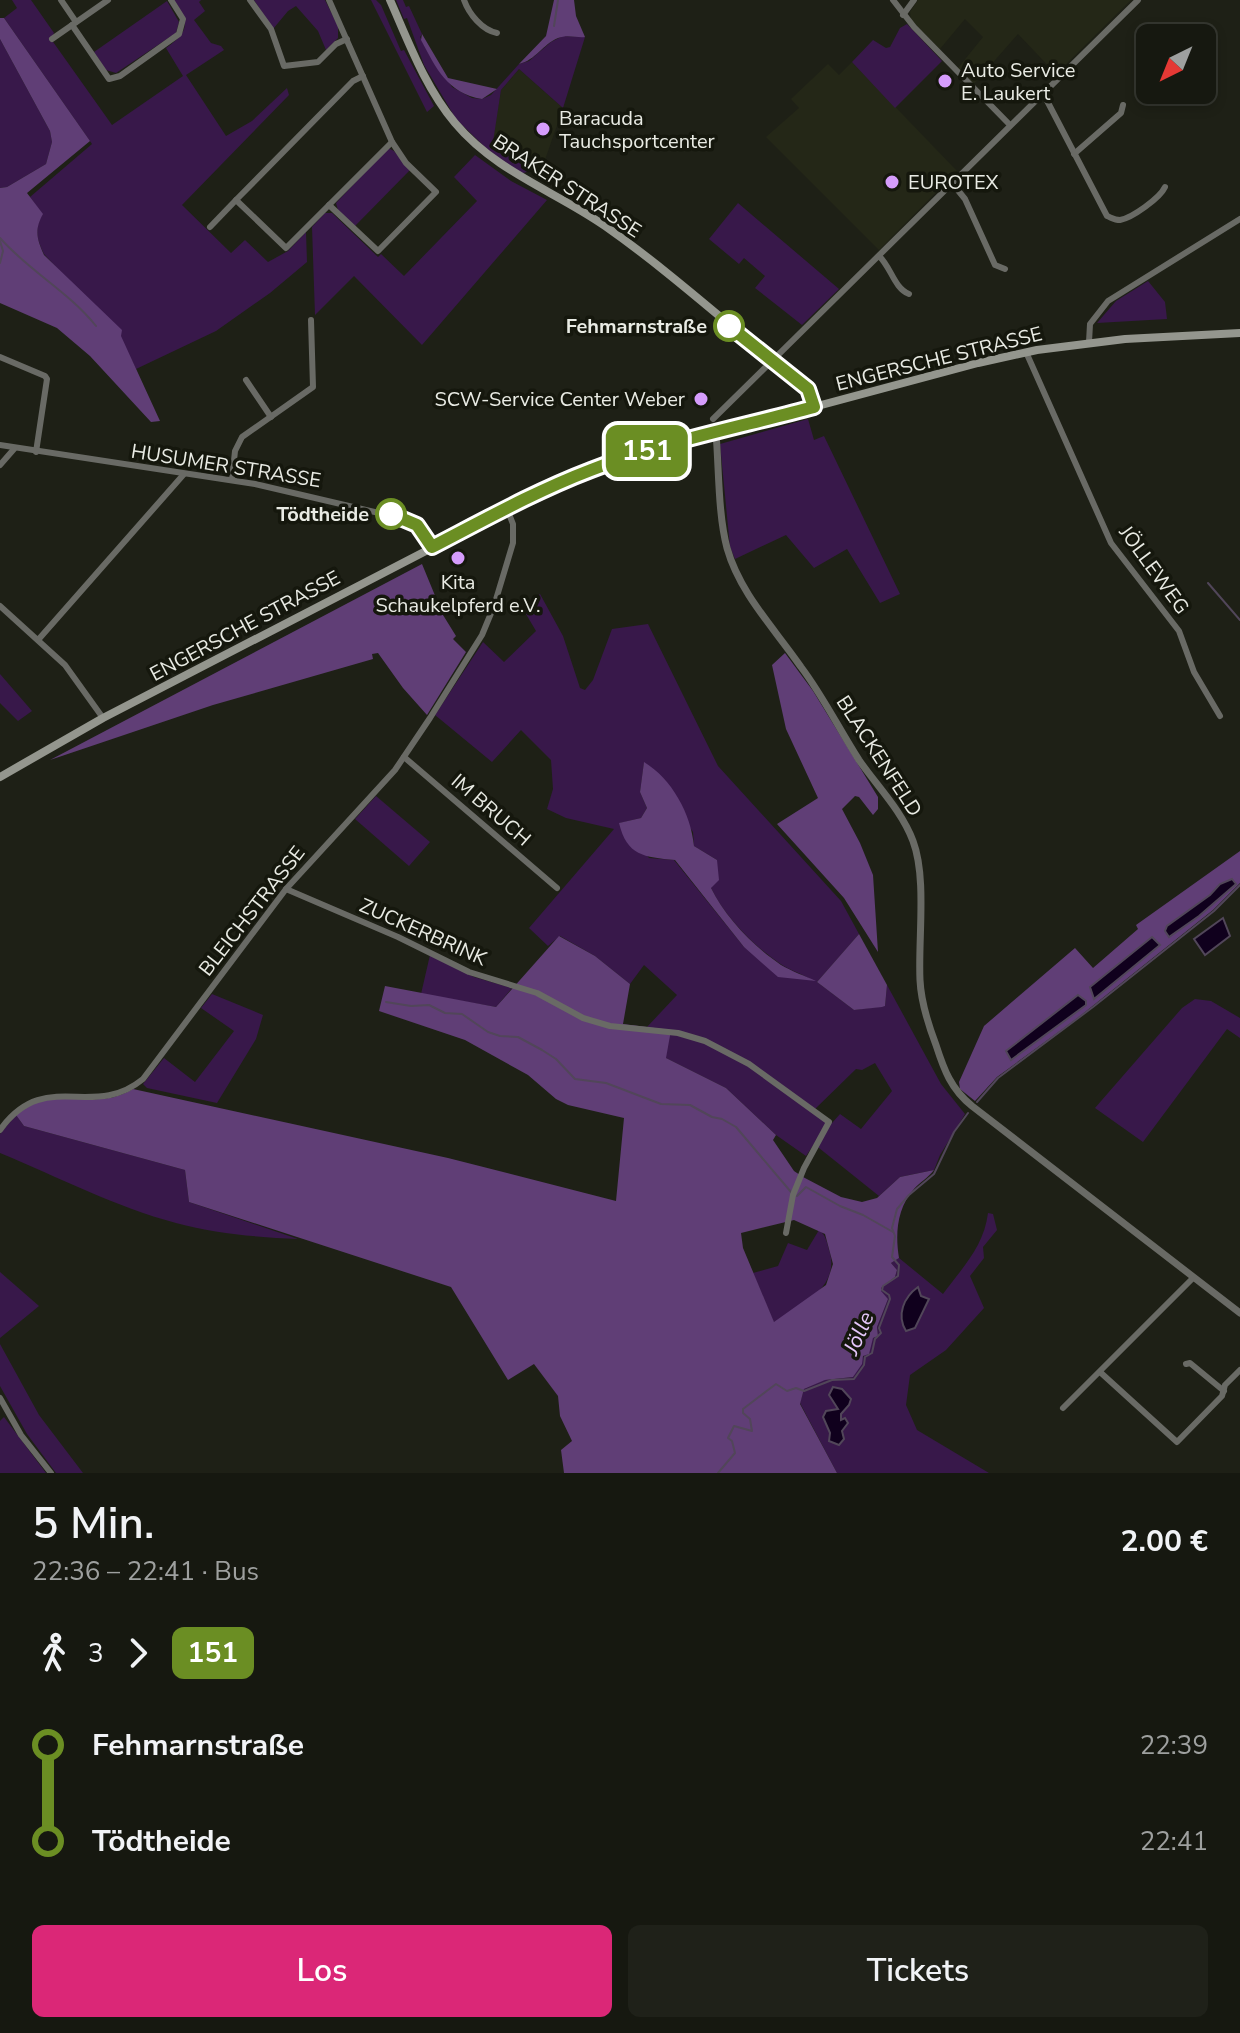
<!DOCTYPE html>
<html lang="de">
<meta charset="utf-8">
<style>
:root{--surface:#161810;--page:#1f2119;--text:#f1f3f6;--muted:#9ea09f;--line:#353730;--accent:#db2777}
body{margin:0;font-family:"Nunito Sans",sans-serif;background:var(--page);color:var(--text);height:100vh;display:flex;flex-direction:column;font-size:30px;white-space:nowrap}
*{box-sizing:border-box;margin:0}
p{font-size:26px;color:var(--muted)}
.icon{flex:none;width:44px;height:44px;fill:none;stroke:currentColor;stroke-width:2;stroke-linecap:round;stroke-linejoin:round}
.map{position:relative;height:1473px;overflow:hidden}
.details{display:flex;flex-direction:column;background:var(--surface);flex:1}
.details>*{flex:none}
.badge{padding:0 16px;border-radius:12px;font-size:28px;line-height:52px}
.needle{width:52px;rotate:223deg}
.tools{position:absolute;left:1136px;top:24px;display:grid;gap:16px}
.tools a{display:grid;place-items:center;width:80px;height:80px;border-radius:12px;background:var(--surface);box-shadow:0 4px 12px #0003,0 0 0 2px var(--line);font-size:40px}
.map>.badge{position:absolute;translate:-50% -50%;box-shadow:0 0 0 4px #fff}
.legs{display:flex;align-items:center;gap:12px;height:88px;padding:0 32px;font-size:26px}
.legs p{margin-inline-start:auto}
.overview{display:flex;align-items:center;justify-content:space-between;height:136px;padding:0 32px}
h1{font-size:44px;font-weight:600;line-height:60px}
.action{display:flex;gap:16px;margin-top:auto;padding:16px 32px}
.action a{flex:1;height:92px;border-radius:12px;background:var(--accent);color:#fff;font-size:32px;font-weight:600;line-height:92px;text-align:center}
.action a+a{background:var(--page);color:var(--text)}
ul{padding:0 32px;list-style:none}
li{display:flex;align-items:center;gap:28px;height:96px;font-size:30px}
li i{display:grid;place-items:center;width:12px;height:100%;margin:0 10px;background:currentColor}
li i::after{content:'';width:20px;height:20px;margin:-10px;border:6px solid;border-radius:50%;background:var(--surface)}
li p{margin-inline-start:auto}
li:first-child i{background:linear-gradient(#0000 50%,currentColor 0)}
li:last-child i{background:linear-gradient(currentColor 50%,#0000 0)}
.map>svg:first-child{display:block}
</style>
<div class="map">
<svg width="1240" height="1473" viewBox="0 0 1240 1473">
<rect width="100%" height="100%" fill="#1e2016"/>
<g fill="#242717">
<path d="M918 0H1131L1056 74 1018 34 974 84 958 68 983 37 965 19 940 49 911 20 910 12Z"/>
<path d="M852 62 957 171 879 250 766 137 799 108 791 99 828 64 839 75Z"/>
<path d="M519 69 563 108 539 177 492 143 501 90Z"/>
</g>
<g fill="#38184a" fill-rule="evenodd">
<path d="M12 0H31L54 33 51 39 112 125 183 76 166 48C189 31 190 24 174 0H201L199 2 205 11 194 20 211 43 221 46 224 50 186 75 226 136 252 121 287 88 289 95 182 205 231 253 245 240 268 262 288 251 306 232 307 262 270 293 216 331 136 369 120 336 44 254C37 239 34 230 42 214L30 197 92 144 4 18 17 8Z"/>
<path d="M254 0H325L338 26V38L326 50 318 31 296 6 288 11 273 29Z"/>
<path d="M371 0H376L381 5 401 51 404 50 434 106 427 112Z"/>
<path d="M396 0H403L406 7 409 6 422 34 420 37 452 87 472 98 482 99 491 95 519 64 529 61 551 42 563 36 585 37 563 108 519 69 501 90 493 142 529 171 521 174 488 150 456 119 424 65 407 18 404 19Z"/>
<path d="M167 1 179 22 176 33 116 73 106 70 94 52Z"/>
<path d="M907 24 942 61 895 108 852 62 873 40 886 48 890 47 900 28Z"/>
<path d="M0 39 50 131 52 142 46 164 7 187 0 188Z"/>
<path d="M388 148 394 151 410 170 355 226 338 210 336 203Z"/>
<path d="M475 155 511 181 547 200 422 345 354 276 315 315 312 227 325 213H332L378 257 381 254 404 276 477 201 454 177Z"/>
<path d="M738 203 839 289 802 325 755 288 765 276 744 258 739 264 709 239Z"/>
<path d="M1148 281 1165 302 1167 319 1097 323 1116 301Z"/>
<path d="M808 419 814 440 824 436 900 594 880 603 847 549 814 568 786 535 735 559 730 547 720 444Z"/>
<path d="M540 594 563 636 580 688 585 690 593 680 612 629 648 624 718 766 841 901 859 934 817 982 854 1010 885 1006 887 985 941 1084 965 1114 940 1155 934 1170 900 1177 879 1196 814 1144 806 1156 776 1135 726 1088 666 1058 647 1027 677 995 644 965 630 984 595 956 560 936 548 946 529 928 614 829 566 818 547 809 553 789 551 760 521 730 492 762 435 715 483 642 504 662 536 631 523 609ZM644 763 693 832 694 846 717 860V872L711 888C725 917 753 945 779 963 789 970 803 974 813 981L744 947 674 860 649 858 620 823 641 818 647 808 640 792ZM875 1063 892 1091 861 1129 840 1114 832 1123 815 1109 856 1069 862 1070Z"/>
<path d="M0 674 32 711 18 721 0 703Z"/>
<path d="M376 796 430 842 409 866 355 819Z"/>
<path d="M430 955 474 977 512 988 496 1007 421 994Z"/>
<path d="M212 994 263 1015 256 1039 217 1103 147 1088 143 1084 164 1058 195 1082 234 1031 201 1008Z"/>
<path d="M1195 999 1211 1001 1240 1018V1038L1227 1029 1143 1142 1095 1108 1182 1008Z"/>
<path d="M16 1115 24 1126 185 1170 189 1202 298 1239C257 1237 216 1234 176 1223 116 1207 58 1177 0 1153V1134Z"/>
<path d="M988 1213 993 1214 997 1230 983 1247 984 1258 970 1276 984 1308 946 1350 910 1375 906 1405 917 1430 989 1473H837L800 1403 804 1389 824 1380 853 1377 873 1338 878 1336 877 1327 888 1299 880 1291 881 1288 895 1277 897 1270 891 1263 899 1258 943 1294C963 1267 984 1246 988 1213Z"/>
<path d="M819 1230C827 1236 827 1244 830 1253 839 1289 799 1306 774 1323L753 1273 778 1266 788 1243 807 1250Z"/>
<path d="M0 1272 39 1306 0 1338Z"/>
<path d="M0 1344 39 1415 83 1473H56L27 1434 0 1386Z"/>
<path d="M4 1417 46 1473H0V1421Z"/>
</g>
<g fill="#603e76" fill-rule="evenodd">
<path d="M554 0H574L576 16 585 37C576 38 568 34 558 38 543 44 536 60 519 64L546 36Z"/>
<path d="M0 18H4L90 141 27 193 43 214C34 230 37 239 44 255L122 330 121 336 160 421 151 422 90 356 57 328 0 303V188L7 187 46 164 52 142 50 131 0 39Z"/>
<path d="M422 34 448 78 497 89 482 99C447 93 436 68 421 40Z"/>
<path d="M422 564 443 615 456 636 453 639 466 652 427 715 403 688 378 653 372 654 373 659 213 705 50 760Z"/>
<path d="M785 653 813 691 878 797V809L873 815 859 797 855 796 842 809 860 843 873 875 878 952 844 898 777 824 818 798 786 729 772 665Z"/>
<path d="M644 762C672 779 691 814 694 846L717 860 719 880 711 888C725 917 754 947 781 965 791 971 805 976 816 981L778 977 744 947 675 860C644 857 627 856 619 823L641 818 647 808 640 792Z"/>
<path d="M1240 851V883L1213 910 1075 1020 997 1077 975 1101 960 1089 959 1082 984 1026 1075 948 1093 968 1138 929 1136 925Z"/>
<path d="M859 934 887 985 885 1006 882 1007 854 1010 817 982Z"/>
<path d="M559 936 595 956 630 984 623 1024 671 1030 666 1058 726 1088 776 1135 773 1140 794 1171 803 1177 841 1197 862 1202 877 1198 900 1177 934 1170C928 1178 920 1182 914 1189 897 1208 895 1234 899 1258L891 1263 897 1270 895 1277 881 1288V1291L888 1299 877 1327 878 1336 873 1338 869 1354 863 1356 862 1364 853 1377 825 1380 804 1389 800 1404 837 1473H564L561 1450 572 1441 560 1416 558 1396 534 1364 508 1380 451 1287 189 1202 185 1170 24 1126 16 1115C26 1107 37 1100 50 1098 82 1095 102 1107 133 1089L448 1158 616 1201 624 1118 568 1105 556 1099 528 1075 465 1040 379 1011 385 986 496 1007ZM794 1220 825 1234 833 1264 826 1285 774 1322 743 1248 741 1233Z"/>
</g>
<g fill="#10001d" stroke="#514659" stroke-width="2">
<path d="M1232 879 1236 884 1199 916 1169 937 1165 931 1167 926 1210 895 1220 884Z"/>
<path d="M1223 918 1230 936 1205 955 1194 939Z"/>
<path d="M1152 937 1160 945 1094 999 1090 987Z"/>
<path d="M1078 995 1086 1001V1005L1011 1060 1006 1051Z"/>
<path d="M918 1287 921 1296 929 1299 915 1328 906 1331C896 1315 904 1297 918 1287Z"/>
<path d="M833 1387 842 1389 851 1399 849 1405 841 1414V1420L845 1418 848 1423 842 1431 844 1439 839 1445 829 1441 830 1433 823 1417 826 1411 838 1409 829 1395Z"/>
</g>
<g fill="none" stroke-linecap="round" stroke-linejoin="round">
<g stroke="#514659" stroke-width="2">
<path d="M554 26 558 0"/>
<path d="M0 238C29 271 69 292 96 326"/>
<path d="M0 263 3 251 0 241"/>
<path d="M1208 583 1240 620"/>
<path d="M386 1002 411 1006 429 1005 445 1013 462 1014 488 1032 500 1036 518 1037 542 1050 556 1059 575 1079 606 1083 661 1104 690 1105 712 1117 722 1119 736 1127 791 1192"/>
<path d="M977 1102 998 1078 1093 1007 1214 911 1240 885"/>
<path d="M797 1196 806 1187 840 1206 863 1215 893 1232"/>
<path d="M718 1473 735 1453 732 1441 728 1438 734 1426 752 1431 750 1419 743 1413V1409L776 1384 787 1391 796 1388 804 1391 832 1380 854 1379 864 1365 865 1357 872 1353 875 1339 881 1333 879 1328 890 1299 889 1295 882 1290 883 1286 898 1276 899 1265 892 1257 895 1236 892 1228 897 1209 909 1195 934 1174 954 1132 968 1113"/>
</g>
<g stroke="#696a65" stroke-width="6">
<path d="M61 0 76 22"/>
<path d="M250 0 271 29 284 66 318 62 336 44 347 39"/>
<path d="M464 0C469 14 482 30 497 33"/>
<path d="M893 0 914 27 1010 125"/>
<path d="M903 15 914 0"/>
<path d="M72 25 109 79 120 76 179 34 183 19 171 0"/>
<path d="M52 39 108 0"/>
<path d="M363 76 353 81 236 200 286 248 392 142"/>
<path d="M1043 93 1107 216C1112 218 1115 220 1120 220 1132 218 1160 198 1165 187"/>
<path d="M1074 154 1121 113 1123 105"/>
<path d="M952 183 965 199 995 265 1005 269"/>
<path d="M329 205 378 251 436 192 406 163 392 142 329 0"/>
<path d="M210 227 236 200"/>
<path d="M879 256C891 267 894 288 909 294"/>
<path d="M1089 342 1090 324 1108 301 1240 219"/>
<path d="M1026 352 1111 543 1179 631 1194 672 1220 716"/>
<path d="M0 357 45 376 47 379 36 452"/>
<path d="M246 380 271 417"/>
<path d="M713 419 1138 0"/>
<path d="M0 445 255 484 409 520 421 529 432 547"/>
<path d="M0 465 14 449"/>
<path d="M232 480 235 451 242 437 313 387 311 320"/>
<path d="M0 606 65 665 103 718"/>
<path d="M38 640 184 474"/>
<path d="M404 757 557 888"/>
<path d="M286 889 398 937 469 972 537 993 583 1018 610 1026 678 1033 705 1041 749 1064 829 1122 804 1168 793 1195 786 1233"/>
<path d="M0 1130C45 1067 92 1121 143 1079L286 889 395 770 430 718 482 635 494 606 513 543V524L507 509"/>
<path d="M1186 1364 1190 1363 1224 1391"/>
<path d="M1100 1372 1177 1442 1222 1396 1225 1385 1240 1370"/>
<path d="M0 1398 21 1435 51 1473"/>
<path d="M1063 1408 1193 1278"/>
</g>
<path stroke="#696a65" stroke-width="7" d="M716 433C719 469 718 514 727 548 740 594 775 629 801 667 823 696 839 729 859 760 877 786 902 811 913 841 927 878 918 939 920 980 921 1003 928 1024 936 1045 944 1070 951 1089 972 1106L1240 1313"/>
<g stroke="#94968e" stroke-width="8">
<path d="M390 0C409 43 425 87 455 123 496 172 555 191 605 226 675 275 738 334 805 386L810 392 814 407"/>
<path d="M0 777 103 718 507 509 577 475 635 455 978 363 1037 350 1125 339 1240 333"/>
</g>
</g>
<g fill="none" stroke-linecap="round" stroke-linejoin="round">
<g stroke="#fff" stroke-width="18">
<path id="line-1" d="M391 514 417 525 432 547C484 520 536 491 591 470 662 442 740 427 814 407L808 389 729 326"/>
</g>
<use href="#line-1" stroke="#6b8e23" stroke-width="12"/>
</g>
<g fill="#d59cfb" stroke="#15170d" stroke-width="3">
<circle cx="945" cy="81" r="8"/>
<circle cx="543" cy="129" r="8"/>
<circle cx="892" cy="182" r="8"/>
<circle cx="701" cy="399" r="8"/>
<circle cx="458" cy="558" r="8"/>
</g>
<g fill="#fff" stroke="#6b8e23" stroke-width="4">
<circle cx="729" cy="326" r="14"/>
<circle cx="391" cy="514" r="14"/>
</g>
<g text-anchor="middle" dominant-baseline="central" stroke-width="7" stroke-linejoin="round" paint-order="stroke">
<g font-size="20" fill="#e9ebe4" stroke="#15170d" text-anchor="start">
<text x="961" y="70">Auto Service<tspan x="961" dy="23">E. Laukert</tspan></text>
<text x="559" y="118">Baracuda<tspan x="559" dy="23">Tauchsportcenter</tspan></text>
<text x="908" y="182">EUROTEX</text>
<text x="685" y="399" text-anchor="end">SCW-Service Center Weber</text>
<text x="458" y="582" text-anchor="middle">Kita<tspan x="458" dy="23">Schaukelpferd e.V.</tspan></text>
</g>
<g font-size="20" fill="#e9ebe4" stroke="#15170d">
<text transform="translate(567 186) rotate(33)">BRAKER STRASSE</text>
<text transform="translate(939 359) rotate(-14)">ENGERSCHE STRASSE</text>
<text transform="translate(226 466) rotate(9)">HUSUMER STRASSE</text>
<text transform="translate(1154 570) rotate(54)">JÖLLEWEG</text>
<text transform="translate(245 626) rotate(-28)">ENGERSCHE STRASSE</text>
<text transform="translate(879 756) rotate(57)">BLACKENFELD</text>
<text transform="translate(491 810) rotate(41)">IM BRUCH</text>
<text transform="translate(252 911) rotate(-52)">BLEICHSTRASSE</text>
<text transform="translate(423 932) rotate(24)">ZUCKERBRINK</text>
</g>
<g font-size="20" font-weight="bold" fill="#e9ebe4" stroke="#15170d" text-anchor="end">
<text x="707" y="326">Fehmarnstraße</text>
<text x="369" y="514">Tödtheide</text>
</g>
<g font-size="22" font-style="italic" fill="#e5c7fa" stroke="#15170d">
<text transform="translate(859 1333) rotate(-66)">Jölle</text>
</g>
</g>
</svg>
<div class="tools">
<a><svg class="needle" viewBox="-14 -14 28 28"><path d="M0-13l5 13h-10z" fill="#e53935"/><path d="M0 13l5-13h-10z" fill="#9ea09f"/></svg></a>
</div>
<b class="badge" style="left:647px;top:451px;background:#6b8e23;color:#fff">151</b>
</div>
<section class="details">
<div class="overview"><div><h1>5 Min.</h1><p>22:36 – 22:41 · Bus</p></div><b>2.00 €</b></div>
<div class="legs"><svg class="icon" aria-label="walk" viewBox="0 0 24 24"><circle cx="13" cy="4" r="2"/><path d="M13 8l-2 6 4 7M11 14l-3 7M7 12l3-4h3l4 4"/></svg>3<svg class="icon" aria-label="forward" viewBox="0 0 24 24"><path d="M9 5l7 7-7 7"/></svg><b class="badge" style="background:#6b8e23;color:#fff">151</b></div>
<ul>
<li><i style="color:#6b8e23"></i><b>Fehmarnstraße</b><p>22:39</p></li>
<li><i style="color:#6b8e23"></i><b>Tödtheide</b><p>22:41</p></li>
</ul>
<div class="action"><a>Los</a><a>Tickets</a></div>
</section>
